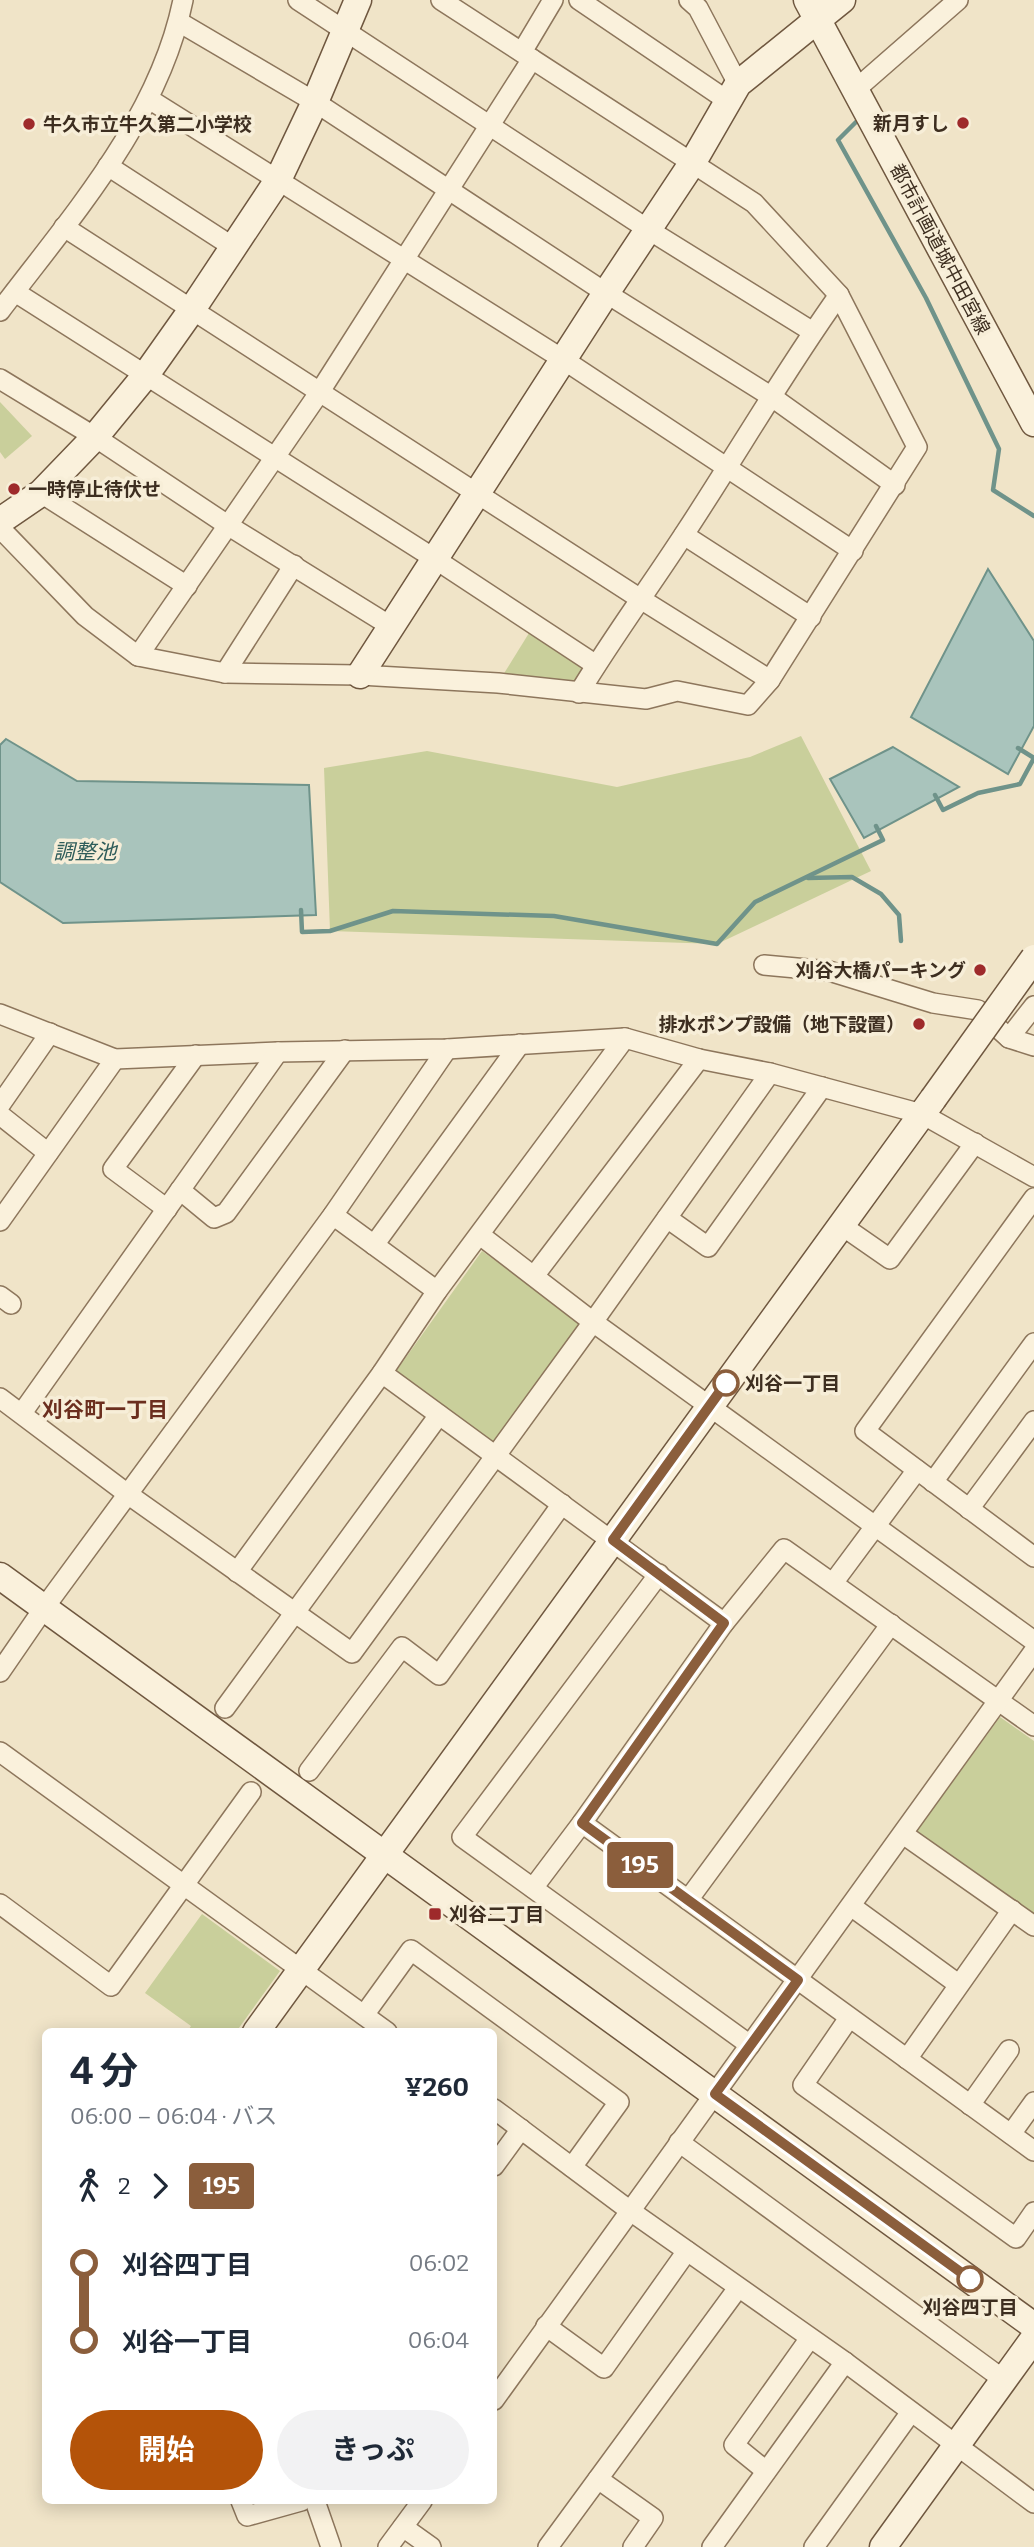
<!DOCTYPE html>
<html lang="ja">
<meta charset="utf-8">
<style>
:root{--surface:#fff;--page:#f2f2f3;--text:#1f2937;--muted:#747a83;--accent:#b45309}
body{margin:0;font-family:Bitter,"Noto Sans JP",serif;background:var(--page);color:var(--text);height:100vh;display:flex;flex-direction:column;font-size:26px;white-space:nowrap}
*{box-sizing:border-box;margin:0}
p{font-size:23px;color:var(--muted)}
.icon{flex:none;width:38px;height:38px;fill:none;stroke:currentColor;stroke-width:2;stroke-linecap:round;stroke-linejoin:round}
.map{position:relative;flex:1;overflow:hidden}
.side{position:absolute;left:42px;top:2028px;width:455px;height:476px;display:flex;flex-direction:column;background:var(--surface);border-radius:10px;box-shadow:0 4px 18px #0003}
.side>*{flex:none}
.badge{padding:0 14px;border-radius:5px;font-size:24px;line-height:46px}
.map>.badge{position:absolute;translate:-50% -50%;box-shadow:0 0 0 4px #fff}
.legs{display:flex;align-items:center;gap:10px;height:77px;padding:0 28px;font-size:23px}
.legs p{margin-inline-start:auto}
.head{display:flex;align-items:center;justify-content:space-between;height:119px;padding:0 28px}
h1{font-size:38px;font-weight:700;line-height:52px}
.action{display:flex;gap:14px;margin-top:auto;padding:14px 28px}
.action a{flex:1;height:80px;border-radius:42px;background:var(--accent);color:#fff;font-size:28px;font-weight:700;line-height:80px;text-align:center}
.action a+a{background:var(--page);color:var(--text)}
ul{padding:0 28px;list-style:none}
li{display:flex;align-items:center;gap:24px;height:77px;font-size:26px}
li i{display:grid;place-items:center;width:10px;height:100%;margin:0 9px;background:currentColor}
li i::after{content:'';width:18px;height:18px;margin:-9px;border:5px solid;border-radius:50%;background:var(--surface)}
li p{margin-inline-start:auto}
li:first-child i{background:linear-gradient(#0000 50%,currentColor 0)}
li:last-child i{background:linear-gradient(currentColor 50%,#0000 0)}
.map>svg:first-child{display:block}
</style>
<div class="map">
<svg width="1034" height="2547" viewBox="0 0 1034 2547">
<rect width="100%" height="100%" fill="#f0e4c8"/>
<g fill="#c9cf9b">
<path d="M0 402 32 436 5 459 0 452Z"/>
<path d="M534 625 596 665 579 693 498 683Z"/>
<path d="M801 736 871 871 717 944 330 931 324 768 427 751 617 787 750 757Z"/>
<path d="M482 1251 583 1323 495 1446 394 1374Z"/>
<path d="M1000 1717 1034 1741V1915L916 1832Z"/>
<path d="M202 1914 280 1971 236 2032H187L191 2026 145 1993Z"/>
</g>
<g fill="#a9c4bc" stroke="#6f938a" stroke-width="2">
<path d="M988 569 1034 641V726L1008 774 911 717Z"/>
<path d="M6 739 77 781 309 785 316 915 63 923 0 882V745Z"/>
<path d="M893 747 959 787 864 838 830 779Z"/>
</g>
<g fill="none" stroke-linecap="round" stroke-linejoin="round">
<g stroke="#6f938a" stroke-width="4.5">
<path d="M857 121 838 140 926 298 999 449 993 490 1034 516"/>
<path d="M1018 748 1034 758"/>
<path d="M935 795 943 810 978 793 1020 784 1034 758"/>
<path d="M808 878 852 877 881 894 899 915 901 941"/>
<path d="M301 910 302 932 330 931 393 911 554 916 717 944 755 902 883 840 876 826"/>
</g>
<g stroke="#8d765c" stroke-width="22">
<g id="street">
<path d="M298 0 649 230 813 332"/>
<path d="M579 0 728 101"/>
<path d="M689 0 698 8 738 84"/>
<path d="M179 22 315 102 606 293 772 397 895 485"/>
<path d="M522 52 553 0"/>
<path d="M855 90 958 0"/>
<path d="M149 99 564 360 853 551"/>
<path d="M108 166 233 247"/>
<path d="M64 227 639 598 770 680"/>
<path d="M15 292 435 559 596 665"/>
<path d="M0 311C71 217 159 119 183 0"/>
<path d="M0 379 95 437 229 526 392 627"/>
<path d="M41 493 187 586"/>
<path d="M0 528 85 616 138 656 225 673 360 675 498 683 646 699 677 691 748 705 770 680 917 447 839 295 754 203 441 0"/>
<path d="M684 535 811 617"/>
<path d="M138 656 319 393 532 59"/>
<path d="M225 673 294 565"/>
<path d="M579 693C612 638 650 587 685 533 737 454 784 372 839 295"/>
<path d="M764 965 829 971 933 1003 978 1010 1009 1038"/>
<path d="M1034 1006 1009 1038 1034 1046"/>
<path d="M0 1014 115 1059 278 1052 447 1049 625 1038 699 1059 770 1073 922 1114 1034 1177"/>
<path d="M0 1105 50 1033"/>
<path d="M0 1115 48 1153"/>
<path d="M180 1190 214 1218 226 1213 345 1050"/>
<path d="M1034 1198 865 1431 1034 1557"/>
<path d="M167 1209 113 1169 196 1055"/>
<path d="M333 1215 437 1291"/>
<path d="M667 1218 708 1247 822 1087"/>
<path d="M0 1221 115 1059"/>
<path d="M841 1225 890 1259 975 1143"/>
<path d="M480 1235 593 1322 1034 1641"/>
<path d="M374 1245 520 1044"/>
<path d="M534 1276 699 1059"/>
<path d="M0 1296 11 1304"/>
<path d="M382 1373 724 1623"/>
<path d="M0 1398 129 1495 352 1653 593 1322 770 1073"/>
<path d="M22 1413 278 1052"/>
<path d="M933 1482 1034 1343"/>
<path d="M969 1509 1034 1421"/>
<path d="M237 1572 382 1373 437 1291 625 1038"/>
<path d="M659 1574 462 1837 750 2045"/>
<path d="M833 1583 917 1470"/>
<path d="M0 1672 44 1608 333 1215 447 1049"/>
<path d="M225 1708 439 1415"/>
<path d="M1034 1726 784 1549 724 1623 582 1823 1034 2151"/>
<path d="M0 1752 387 2032"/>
<path d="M309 1771 402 1647 439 1675 562 1504"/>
<path d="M903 1834 1034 1926"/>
<path d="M533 1888 582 1823"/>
<path d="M688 1900 891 1624"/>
<path d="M0 1904 111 1986 251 1792"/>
<path d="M851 1906 958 1984"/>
<path d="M364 2015 411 1950 619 2102 572 2167"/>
<path d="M849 2018 803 2085 1016 2238 1034 2212"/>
<path d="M907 2059 1012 1910"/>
<path d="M970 2105 1009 2050"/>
<path d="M494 2109 629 2210 845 2362 1034 2503"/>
<path d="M1011 2134 1034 2102"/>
<path d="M679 2142 1004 2380"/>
<path d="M494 2166 521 2129"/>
<path d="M546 2326 604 2368 687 2251"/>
<path d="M494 2400 1034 1651"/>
<path d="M766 2471 734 2445 810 2338"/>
<path d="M598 2479 653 2518 633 2547"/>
<path d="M241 2501 247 2516 301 2501"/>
<path d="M315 2501 331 2547"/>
<path d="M403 2527 431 2547"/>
<path d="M388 2547 422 2501"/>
<path d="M548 2547 738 2288"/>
<path d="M712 2547 845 2362"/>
<path d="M814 2547 911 2412"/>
</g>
</g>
<g stroke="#6f573f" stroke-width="29">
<g id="secondary">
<path d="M807 0 1034 423"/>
<path d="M0 521 41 493 95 437 145 376 191 311 278 180 315 102 358 0"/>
<path d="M360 675 606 293 693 162 738 84 842 0"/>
<path d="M0 1576 1034 2326"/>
<path d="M256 2032 933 1099"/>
<path d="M883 2547 1034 2338"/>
</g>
</g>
<use href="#street" stroke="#faf1dc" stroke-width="19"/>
<use href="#secondary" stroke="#faf1dc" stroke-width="26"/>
<g stroke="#6f573f" stroke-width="29" stroke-linecap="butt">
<path id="secondary-bridge" d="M933 1099 1034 958"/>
</g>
<use href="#secondary-bridge" stroke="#faf1dc" stroke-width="26"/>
</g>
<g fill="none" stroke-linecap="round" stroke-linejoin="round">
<g stroke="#fff" stroke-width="16">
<path id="line-1" d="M726 1383 613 1540 724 1623 582 1823 798 1980 715 2094 970 2279"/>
</g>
<use href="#line-1" stroke="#8b5e3c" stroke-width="10"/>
</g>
<g fill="#9e2a2b" stroke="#f7eed8" stroke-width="2.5">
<circle cx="963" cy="123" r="7"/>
<circle cx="29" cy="124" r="7"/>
<circle cx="14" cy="489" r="7"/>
<circle cx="980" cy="970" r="7"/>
<circle cx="919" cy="1024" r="7"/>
<rect x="428" y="1907" width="14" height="14" rx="3.5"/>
</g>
<g fill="#fff" stroke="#8b5e3c" stroke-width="3.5">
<circle cx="726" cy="1383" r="12"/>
<circle cx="970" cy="2279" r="12"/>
</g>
<g text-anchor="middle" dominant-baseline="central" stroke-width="7" stroke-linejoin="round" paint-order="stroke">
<g font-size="19" font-weight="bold" fill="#3d2e20" stroke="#f7eed8" text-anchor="end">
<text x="949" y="123">新月すし</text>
<text x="43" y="124" text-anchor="start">牛久市立牛久第二小学校</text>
<text x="28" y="489" text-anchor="start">一時停止待伏せ</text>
<text x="966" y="970">刈谷大橋パーキング</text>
<text x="905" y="1024">排水ポンプ設備（地下設置）</text>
<text x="449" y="1914" text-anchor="start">刈谷二丁目</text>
</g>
<g font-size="19" fill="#3d2e20" stroke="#f7eed8">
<text transform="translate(940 249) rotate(62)">都市計画道城中田宮線</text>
</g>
<g font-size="19" font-weight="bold" fill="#3d2e20" stroke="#f7eed8" text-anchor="start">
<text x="745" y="1383">刈谷一丁目</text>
<text x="970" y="2307" text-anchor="middle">刈谷四丁目</text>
</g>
<g font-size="21" font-style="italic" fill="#2f5d5a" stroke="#f7eed8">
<text x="85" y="852">調整池</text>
</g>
<g font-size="21" font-weight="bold" fill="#6b2e1e" stroke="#f7eed8">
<text x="105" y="1410">刈谷町一丁目</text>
</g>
</g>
</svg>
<b class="badge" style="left:640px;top:1865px;background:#8b5e3c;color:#fff">195</b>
<section class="side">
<div class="head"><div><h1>4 分</h1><p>06:00 – 06:04 · バス</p></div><b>¥260</b></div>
<div class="legs"><svg class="icon" aria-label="walk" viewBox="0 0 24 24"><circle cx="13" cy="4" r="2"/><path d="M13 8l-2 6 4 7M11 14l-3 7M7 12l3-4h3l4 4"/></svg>2<svg class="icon" aria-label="forward" viewBox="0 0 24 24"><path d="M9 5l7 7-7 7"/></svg><b class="badge" style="background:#8b5e3c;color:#fff">195</b></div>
<ul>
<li><i style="color:#8b5e3c"></i><b>刈谷四丁目</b><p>06:02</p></li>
<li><i style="color:#8b5e3c"></i><b>刈谷一丁目</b><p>06:04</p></li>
</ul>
<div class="action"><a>開始</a><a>きっぷ</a></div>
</section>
</div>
